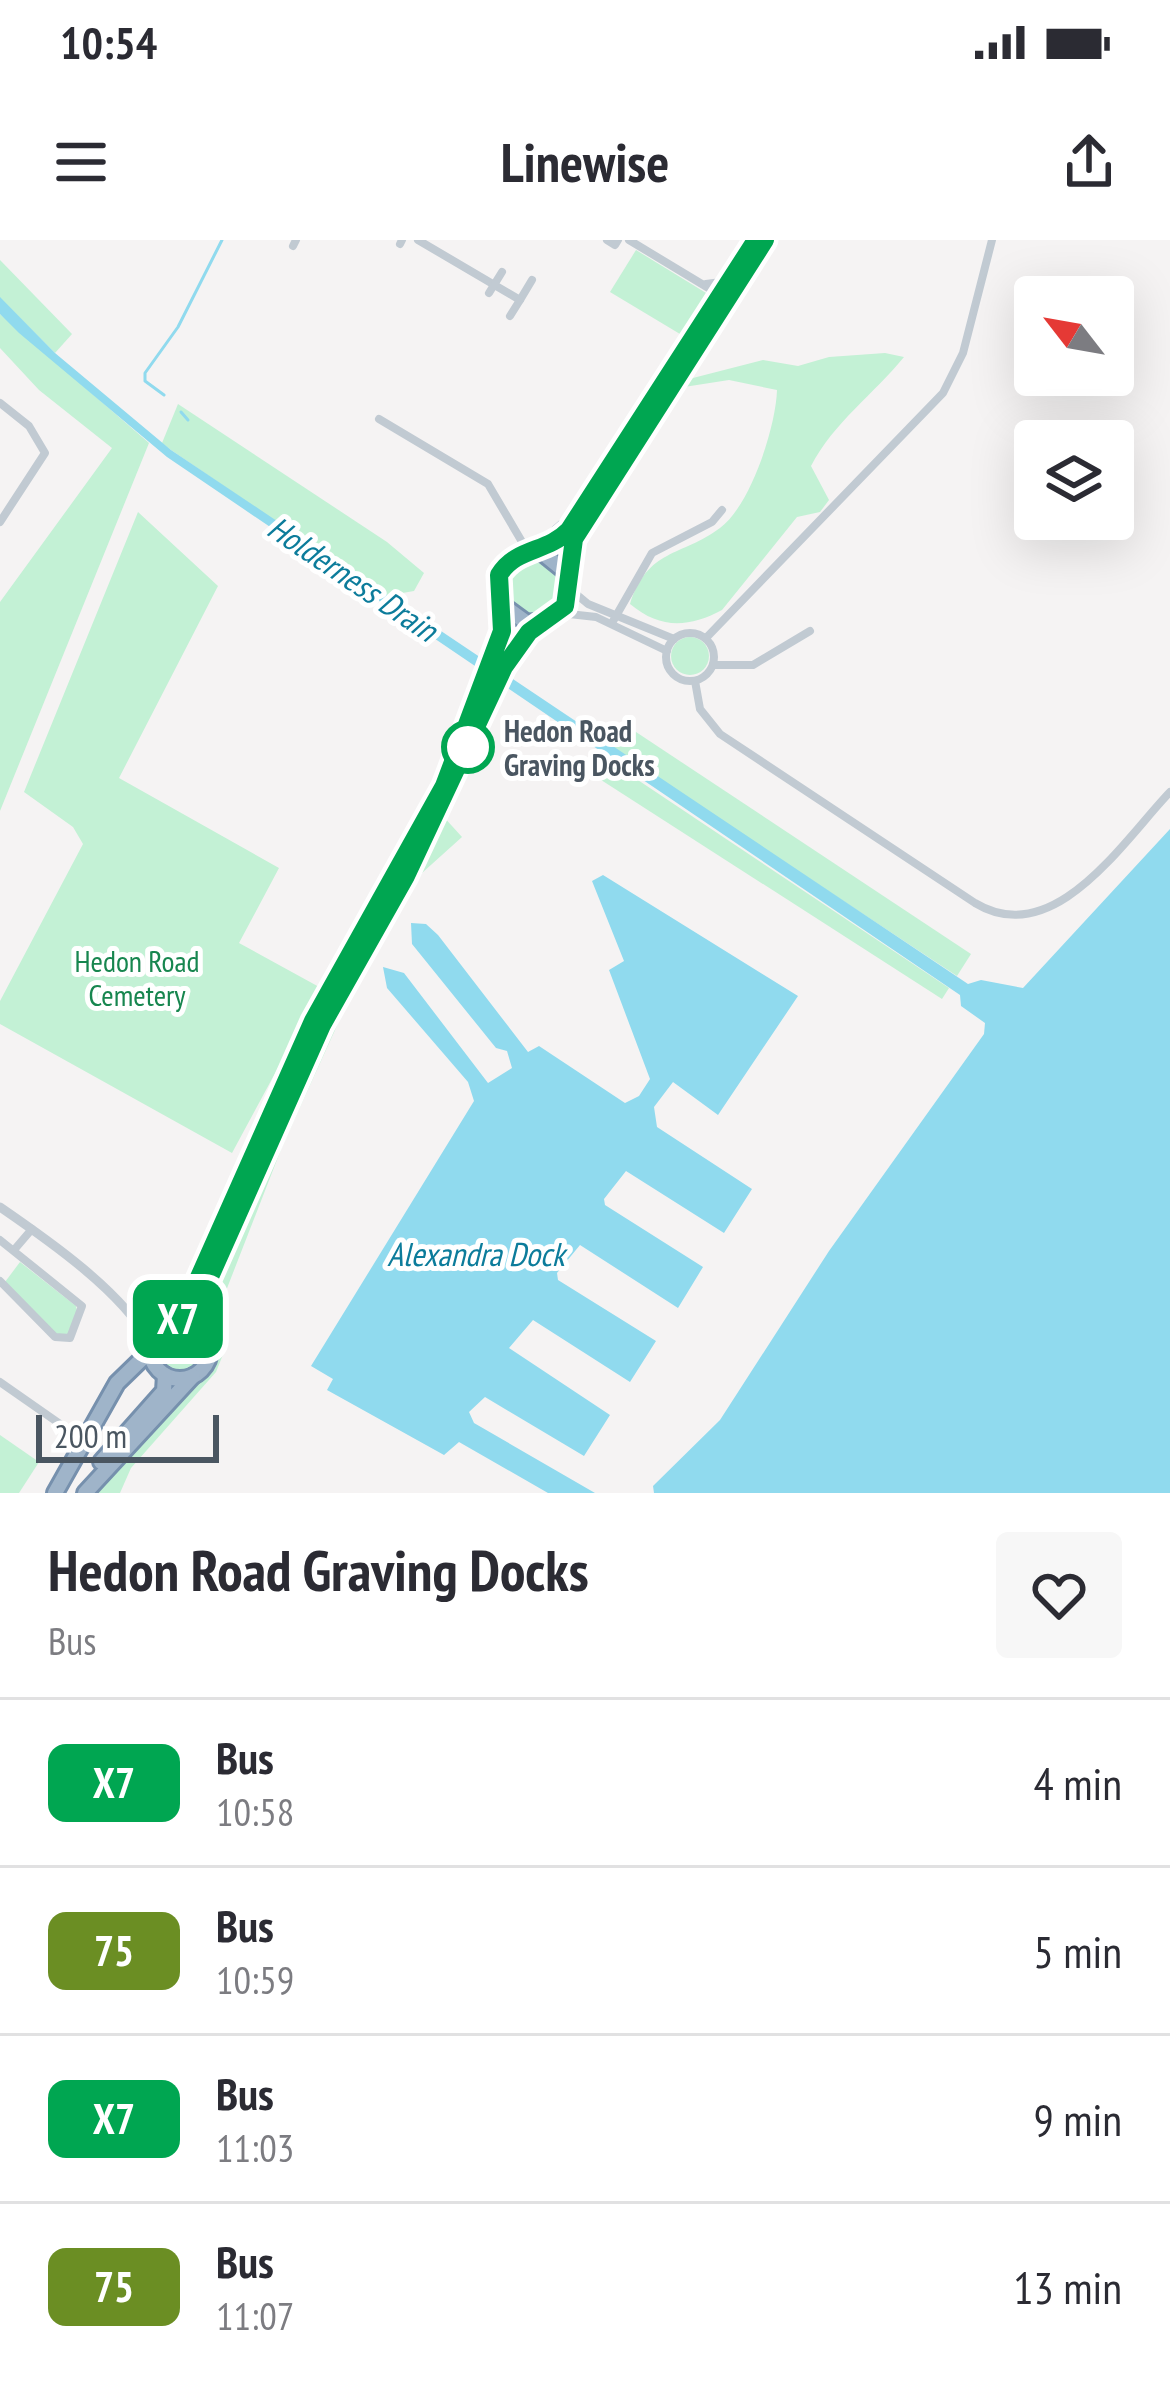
<!DOCTYPE html>
<style>
:root{--surface:#fff;--page:#f7f7f7;--text:#2b2b33;--muted:#7c7c81;--line:#e1e1e2}
body{margin:0;font-family:"PT Sans Narrow",sans-serif;background:var(--page);color:var(--text);height:100vh;display:flex;flex-direction:column;font-size:45px;white-space:nowrap}
*{box-sizing:border-box;margin:0}
p{font-size:39px;color:var(--muted)}
.icon{flex:none;width:66px;height:66px;fill:none;stroke:currentColor;stroke-width:2;stroke-linecap:round;stroke-linejoin:round}
.map{position:relative;height:1253px;overflow:hidden}
.side{display:flex;flex-direction:column;background:var(--surface);flex:1}
.side>*{flex:none}
.badge{padding:0 24px;border-radius:18px;font-size:42px;line-height:78px}
.needle{width:78px;rotate:301deg}
.fabs{position:absolute;left:1014px;top:36px;display:grid;gap:24px}
.fabs a{display:grid;place-items:center;width:120px;height:120px;border-radius:12px;background:var(--surface);box-shadow:0 12px 48px #0002;font-size:60px}
.scale{position:absolute;left:36px;bottom:30px;width:183px;box-sizing:border-box;padding-left:12px;border:6px solid #4a5661;border-top:0;font-size:33px;line-height:42px;white-space:nowrap;color:#4a5661;-webkit-text-stroke:9px #fff;paint-order:stroke}
.map>.badge{position:absolute;translate:-50% -50%;box-shadow:0 0 0 6px #fff}
.round{display:grid;place-items:center;flex:none;width:126px;height:126px;border-radius:12px;background:var(--page)}
.headline{display:flex;align-items:center;justify-content:space-between;height:204px;padding:0 48px}
h1{font-size:57px;font-weight:600;line-height:90px}
ul{padding:0;list-style:none}
li{display:flex;align-items:center;gap:36px;height:168px;padding:0 48px;border-top:3px solid var(--line)}
li div{flex:1}
li b{display:block;font-size:45px}
li em{font-style:normal}
li .badge{min-width:132px;font-weight:700;text-align:center}
.status{display:flex;justify-content:space-between;align-items:center;height:84px;padding:0 60px;background:var(--surface);direction:ltr}
.status svg{height:33px;fill:currentColor}
header{display:flex;justify-content:space-between;align-items:center;height:156px;padding:0 48px;background:var(--surface);font-size:54px;font-weight:600}
.map>svg:first-child{display:block}
</style>
<div class="status"><b>10:54</b><svg viewBox="0 0 49 12"><path d="M0 12V9h3v3zM5 12V6h3v6zM10 12V3h3v9zM15 12V0h3v12zM26 1h20v11H26zM47 4h2v5h-2z"/></svg></div>
<header><svg class="icon" aria-label="menu" viewBox="0 0 24 24"><path d="M4 6h16M4 12h16M4 18h16"/></svg>Linewise<svg class="icon" aria-label="share" viewBox="0 0 24 24"><path d="M12 15V3M7 8l5-5 5 5M5 13v7h14v-7"/></svg></header>
<div class="map">
<svg width="1170" height="1253" viewBox="0 0 1170 1253">
<rect width="100%" height="100%" fill="#f5f3f3"/>
<g fill="#c3f1d5">
<path d="M636 10 711 56 685 97 610 52Z"/>
<path d="M0 20 72 94 55 113 0 58Z"/>
<path d="M0 74 149 203 0 571V362L112 208 39 150 0 108Z"/>
<path d="M885 113 904 117C874 154 834 182 811 226L829 260 820 272 797 277 722 370C688 388 660 389 630 364 648 308 681 317 720 288 751 265 776 186 777 150L729 140 684 147 689 139 763 120 798 126 829 117Z"/>
<path d="M178 164 387 302 424 333 414 351 385 356 171 210 162 203Z"/>
<path d="M138 272 218 346 119 538 279 628 239 703 321 748 232 913 0 784V761L83 604 73 587 24 552Z"/>
<circle cx="533" cy="347" r="29"/>
<circle cx="690" cy="416" r="19"/>
<path d="M633 490 971 714 957 736 610 507Z"/>
<path d="M599 514 949 748 942 759 584 529Z"/>
<path d="M442 575 462 597 422 633 350 757 282 907 224 1056V1112L216 1132 131 1228 120 1253H88L209 1125 212 1095 200 1067 323 786Z"/>
<path d="M20 1022 76 1066 78 1076 66 1097 58 1096 5 1042Z"/>
<circle cx="180" cy="1109" r="23"/>
<path d="M0 1195 39 1222 19 1253H0Z"/>
</g>
<g fill="#90daee">
<path d="M0 57 55 113 171 210 968 744 981 740 1023 748 1170 589V1253H654L653 1246 720 1180 829 1011 984 794 985 783 961 766 960 755 167 217 19 93 0 74Z"/>
<path d="M603 635 798 756 718 875 673 842 654 867 657 887 752 949 724 993 626 931 604 959 605 965 703 1027 678 1068 580 1005 557 1033 558 1040 656 1101 630 1142 533 1080 509 1108 610 1175 584 1216 485 1157 469 1172 474 1183 595 1253H548L459 1202 444 1215 327 1150 333 1139 311 1126 474 861 468 842 387 748 383 727 404 733 488 843 512 828 507 811 496 808 412 704 411 683 426 684 438 695 528 812 539 806 625 863 639 856 650 839 609 730 624 721 592 641Z"/>
</g>
<g fill="none" stroke-linecap="round" stroke-linejoin="round">
<g stroke="#90daee" stroke-width="3">
<path d="M164 155 145 141V133L178 87 222 0"/>
<path d="M181 172 188 180"/>
</g>
<g stroke="#7690ad" stroke-width="20">
<g id="trunk">
<path d="M540 311 576 279"/>
<path d="M566 332 574 299 765 0"/>
<path d="M482 475 514 410 538 384"/>
<circle cx="180" cy="1109" r="30"/>
<path d="M168 1081 196 1044 313 781 444 546 502 391 499 335 515 317 540 311 566 332 568 358 550 380 527 383 501 364"/>
<path d="M200 1087 205 1048 322 785 355 724"/>
<path d="M101 1222 164 1151 165 1135"/>
<path d="M55 1253 117 1143 150 1111"/>
<path d="M85 1253 193 1136"/>
</g>
</g>
<g stroke="#c1cad2" stroke-width="8">
<path d="M418 0 520 60 510 76"/>
<path d="M607 0 615 5 618 0"/>
<path d="M629 0 720 55"/>
<path d="M400 4 402 0"/>
<path d="M293 6 296 0"/>
<path d="M706 44 729 41"/>
<path d="M489 53 502 32"/>
<path d="M520 60 532 40"/>
<path d="M0 163 29 186 45 213 0 282"/>
<path d="M379 179 488 244 528 312"/>
<path d="M570 349 588 364 674 399"/>
<path d="M560 373 596 377 667 411"/>
<path d="M612 383 652 313 712 282 722 270"/>
<circle cx="690" cy="417" r="24"/>
<path d="M706 398 943 153 963 113 992 0"/>
<path d="M713 425H753L810 391"/>
<path d="M695 441 700 469 720 494 975 663C1054 711 1123 601 1170 552"/>
<path d="M0 1000 82 1066 70 1098 55 1097 0 1041"/>
<path d="M14 1010 32 989"/>
<path d="M0 1142 83 1200"/>
</g>
<g stroke="#c1cad2" stroke-width="9">
<path d="M0 967C48 1000 123 1052 150 1103"/>
<path d="M137 1083 161 1085"/>
</g>
<use href="#trunk" stroke="#9fb4c9" stroke-width="14"/>
</g>
<g fill="none" stroke-linecap="round" stroke-linejoin="round">
<g stroke="#fff" stroke-width="27">
<path id="line" d="M756 0 569 290C547 313 516 307 499 335L502 391 444 546 313 781 196 1044 168 1081 185 1079 200 1087 205 1048 322 785 406 636 504 427 529 392 565 366 574 299 765 0"/>
</g>
<use href="#line" stroke="#00a651" stroke-width="18"/>
</g>
<circle fill="#fff" stroke="#00a651" stroke-width="6" cx="468" cy="507" r="24"/>
<g text-anchor="middle" dominant-baseline="central" stroke-width="10" stroke-linejoin="round" paint-order="stroke">
<g font-size="30" font-weight="bold" fill="#4a5661" stroke="#fff" text-anchor="start">
<text x="504" y="490">Hedon Road<tspan x="504" dy="34">Graving Docks</tspan></text>
</g>
<g font-size="30" fill="#17864f" stroke="#fff">
<text x="137" y="720">Hedon Road<tspan x="137" dy="34">Cemetery</tspan></text>
</g>
<g font-size="33" font-style="italic" fill="#0c7c9b" stroke="#fff">
<text transform="translate(353 338) rotate(34)">Holderness Drain</text>
<text x="476" y="1013">Alexandra Dock</text>
</g>
</g>
</svg>
<div class="fabs">
<a><svg class="needle" viewBox="-14 -14 28 28"><path d="M0-13l5 13h-10z" fill="#e53935"/><path d="M0 13l5-13h-10z" fill="#7c7c81"/></svg></a>
<a><svg class="icon" aria-label="layers" viewBox="0 0 24 24"><path d="M12 4l9 5-9 5-9-5zM3 14l9 5 9-5"/></svg></a>
</div>
<div class="scale">200 m</div>
<b class="badge" style="left:178px;top:1079px;background:#00a651;color:#fff">X7</b>
</div>
<section class="side">
<div class="headline"><div><h1>Hedon Road Graving Docks</h1><p>Bus</p></div><a class="round"><svg class="icon" aria-label="heart" viewBox="0 0 24 24"><path d="M12 20l-8-8c-3-5 5-10 8-4 3-6 11-1 8 4z"/></svg></a></div>
<ul>
<li><span class="badge" style="background:#00a651;color:#fff">X7</span><div><b>Bus</b><p>10:58</p></div><em>4 min</em></li>
<li><span class="badge" style="background:#6b8e23;color:#fff">75</span><div><b>Bus</b><p>10:59</p></div><em>5 min</em></li>
<li><span class="badge" style="background:#00a651;color:#fff">X7</span><div><b>Bus</b><p>11:03</p></div><em>9 min</em></li>
<li><span class="badge" style="background:#6b8e23;color:#fff">75</span><div><b>Bus</b><p>11:07</p></div><em>13 min</em></li>
</ul>
</section>
